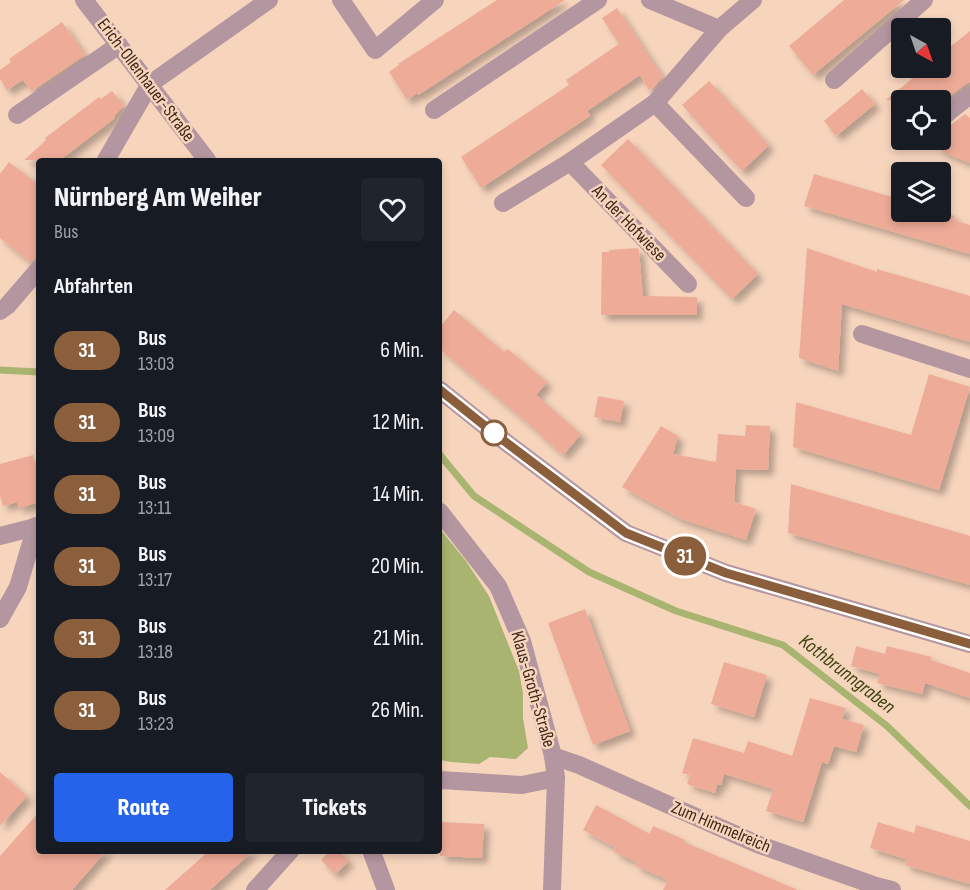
<!DOCTYPE html>
<html lang="de">
<meta charset="utf-8">
<style>
:root{--surface:#171b24;--page:#20242c;--text:#f1f3f6;--muted:#9ea1a6;--accent:#2563eb}
body{margin:0;font-family:"Sofia Sans Condensed",sans-serif;background:var(--page);color:var(--text);height:100vh;display:flex;flex-direction:column;font-size:22px;white-space:nowrap}
*{box-sizing:border-box;margin:0}
p{font-size:20px;color:var(--muted)}
.icon{flex:none;width:33px;height:33px;fill:none;stroke:currentColor;stroke-width:2;stroke-linecap:round;stroke-linejoin:round}
.map{position:relative;flex:1;overflow:hidden}
.panel{position:absolute;left:36px;top:158px;width:406px;height:696px;display:flex;flex-direction:column;background:var(--surface);border-radius:6px;box-shadow:0 3px 9px #0003}
.panel>*{flex:none}
.badge{padding:0 12px;border-radius:20px;font-size:21px;line-height:39px}
.needle{width:39px;rotate:140deg}
.tools{position:absolute;left:891px;top:18px;display:grid;gap:12px}
.tools a{display:grid;place-items:center;width:60px;height:60px;border-radius:6px;background:var(--surface);box-shadow:0 3px 9px #0003;font-size:30px}
.map>.badge{position:absolute;translate:-50% -50%;box-shadow:0 0 0 3px #fff}
h2{padding:0 18px;font-size:22px;line-height:54px}
.round{display:grid;place-items:center;flex:none;width:63px;height:63px;border-radius:6px;background:var(--page)}
.head{display:flex;align-items:center;justify-content:space-between;height:102px;padding:0 18px}
h1{font-size:28px;font-weight:800;line-height:45px}
.action{display:flex;gap:12px;margin-top:auto;padding:12px 18px}
.action a{flex:1;height:69px;border-radius:6px;background:var(--accent);color:#fff;font-size:24px;font-weight:800;line-height:69px;text-align:center}
.action a+a{background:var(--page);color:var(--text)}
ul{padding:0;list-style:none}
li{display:flex;align-items:center;gap:18px;height:72px;padding:0 18px}
li div{flex:1}
li b{display:block;font-size:22px}
li em{font-style:normal}
li .badge{min-width:66px;font-weight:700;text-align:center}
.map>svg:first-child{display:block}
</style>
<div class="map">
<svg width="970" height="890" viewBox="0 0 970 890">
<defs>
<filter id="shadow"><feDropShadow dx="5.5" dy="5.5" stdDeviation="3" flood-color="#0004"/></filter>
</defs>
<rect width="100%" height="100%" fill="#f7d5bd"/>
<path fill="#a8b46f" d="M440 529 466 561 489 596 519 671 523 693V718L528 748 516 759 490 757 479 764 451 762 440 760Z"/>
<g fill="none" stroke-linecap="round" stroke-linejoin="round">
<g stroke="#a8b46f" stroke-width="7">
<path d="M0 370 39 372"/>
<path d="M440 455 474 496 589 572 676 611 783 645 887 726 970 806"/>
</g>
</g>
<g fill="#eeab98" filter="url(#shadow)">
<path d="M497 0H565L418 95 417 93 407 100 389 72 399 65 398 64Z"/>
<path d="M844 0H904L813 75 789 46Z"/>
<path d="M617 8 662 77 654 87 649 90 640 75 587 111 590 116 481 188 461 157 569 85 566 80 619 44 602 18Z"/>
<path d="M62 22 85 55 32 91 23 80 7 90 0 79V70L11 62 9 59Z"/>
<path d="M970 31V82L963 86 940 104V100H886L925 68H940V55Z"/>
<path d="M709 81 769 145 742 171 682 105Z"/>
<path d="M862 89 875 104 836 136 824 121Z"/>
<path d="M112 91 124 106 114 116 115 118 60 160H24L46 140 45 138 99 97 101 99Z"/>
<path d="M965 114 970 118V163L945 153 937 147 940 142V130L947 128Z"/>
<path d="M628 139 758 274 732 299 601 165Z"/>
<path d="M9 162 39 185V258L35 259 30 262 0 238V174Z"/>
<path d="M814 174 902 200V212H941L955 216 953 220 970 225V254L804 206Z"/>
<path d="M637 248 639 250 643 296 697 297V315H601L602 252H609V250Z"/>
<path d="M807 248 877 272V269L970 296V342L842 304 838 371 799 358Z"/>
<path d="M454 310 504 352 508 349 547 382 536 395 581 434 563 455 537 432V431L440 349V327Z"/>
<path d="M929 374 970 387 939 490 793 447 796 402 911 435Z"/>
<path d="M598 396 624 401 620 422 594 417Z"/>
<path d="M746 425 770 426 768 470 736 469 734 502 756 509 746 540 681 519 622 487 661 426 678 436 673 454 716 462 718 434 745 436Z"/>
<path d="M33 455 39 476V502L19 508 17 502 3 506 0 496V464Z"/>
<path d="M791 484 970 536V585L788 533Z"/>
<path d="M585 609 630 731 593 745 548 623Z"/>
<path d="M856 646 885 654 887 646 932 657 931 660 970 673V698L925 683 922 694 877 683 880 674 851 666Z"/>
<path d="M724 662 767 675 754 717 711 704Z"/>
<path d="M810 698 846 708 842 719 864 725 856 752 834 746 828 764 822 762 803 822 766 811 773 789 747 781 724 774 721 785 717 784 715 793 687 784 690 775 682 773 693 738 744 753 748 741 792 756Z"/>
<path d="M0 772 27 796 0 826Z"/>
<path d="M596 805 650 834 653 826 685 840 684 842 798 890H663L668 880 636 866 637 862 614 852 616 848 583 830Z"/>
<path d="M39 812V850H107L72 890H0V856Z"/>
<path d="M440 822 484 824 482 858 440 856Z"/>
<path d="M878 822 914 833 916 825 970 841V884L905 865 906 859 870 848Z"/>
<path d="M210 850H254L210 890H165Z"/>
<path d="M331 850H338L349 861 335 874 321 860Z"/>
</g>
<g fill="none" stroke-linecap="round" stroke-linejoin="round">
<g stroke="#b496a0" stroke-width="18">
<path d="M84 0 207 160"/>
<path d="M341 0 375 50 435 0"/>
<path d="M719 29 753 0"/>
<path d="M834 80 924 0"/>
<path d="M655 103 746 198"/>
<path d="M434 110 598 0"/>
<path d="M17 115 119 45"/>
<path d="M940 119 970 95"/>
<path d="M106 160 150 84 269 0"/>
<path d="M570 162 688 284"/>
<path d="M503 203 570 162 655 103 719 29 650 0"/>
<path d="M0 311 7 306 39 269"/>
<path d="M862 334 970 369"/>
<path d="M440 390 495 434 626 533 726 573 970 644"/>
<path d="M440 512 498 586 522 641 553 756 556 778 552 890"/>
<path d="M0 536 39 526"/>
<path d="M0 619 18 587 36 526"/>
<path d="M553 756 579 765 757 844 876 886 892 890"/>
<path d="M440 780 522 785 556 778"/>
<path d="M371 850 386 890"/>
<path d="M255 890 291 850"/>
</g>
</g>
<g fill="none" stroke-linecap="round" stroke-linejoin="round">
<g stroke="#fff" stroke-width="14">
<path id="line" d="M440 390 495 434 626 533 726 573 970 644"/>
</g>
<use href="#line" stroke="#8b5e3c" stroke-width="9"/>
</g>
<circle fill="#fff" stroke="#8b5e3c" stroke-width="3" cx="494" cy="433" r="12"/>
<g text-anchor="middle" dominant-baseline="central" stroke-width="5" stroke-linejoin="round" paint-order="stroke">
<g font-size="18" fill="#3d2818" stroke="#f7d5bd">
<text transform="translate(146 80) rotate(53)">Erich-Ollenhauer-Straße</text>
<text transform="translate(629 223) rotate(46)">An der Hofwiese</text>
<text transform="translate(533 689) rotate(74)">Klaus-Groth-Straße</text>
<text transform="translate(721 827) rotate(23)">Zum Himmelreich</text>
</g>
<g font-size="20" font-style="italic" fill="#3e4511" stroke="#f7d5bd">
<text transform="translate(847 674) rotate(38)">Kothbrunngraben</text>
</g>
</g>
</svg>
<div class="tools">
<a><svg class="needle" viewBox="-14 -14 28 28"><path d="M0-13l5 13h-10z" fill="#e53935"/><path d="M0 13l5-13h-10z" fill="#9ea1a6"/></svg></a>
<a><svg class="icon" aria-label="locate" viewBox="0 0 24 24"><circle cx="12" cy="12" r="6"/><path d="M12 2v4M12 18v4M2 12h4M18 12h4"/></svg></a>
<a><svg class="icon" aria-label="layers" viewBox="0 0 24 24"><path d="M12 4l9 5-9 5-9-5zM3 14l9 5 9-5"/></svg></a>
</div>
<b class="badge" style="left:685px;top:556px;background:#8b5e3c;color:#fff">31</b>
<section class="panel">
<div class="head"><div><h1>Nürnberg Am Weiher</h1><p>Bus</p></div><a class="round"><svg class="icon" aria-label="heart" viewBox="0 0 24 24"><path d="M12 20l-8-8c-3-5 5-10 8-4 3-6 11-1 8 4z"/></svg></a></div>
<h2>Abfahrten</h2>
<ul>
<li><span class="badge" style="background:#8b5e3c;color:#fff">31</span><div><b>Bus</b><p>13:03</p></div><em>6 Min.</em></li>
<li><span class="badge" style="background:#8b5e3c;color:#fff">31</span><div><b>Bus</b><p>13:09</p></div><em>12 Min.</em></li>
<li><span class="badge" style="background:#8b5e3c;color:#fff">31</span><div><b>Bus</b><p>13:11</p></div><em>14 Min.</em></li>
<li><span class="badge" style="background:#8b5e3c;color:#fff">31</span><div><b>Bus</b><p>13:17</p></div><em>20 Min.</em></li>
<li><span class="badge" style="background:#8b5e3c;color:#fff">31</span><div><b>Bus</b><p>13:18</p></div><em>21 Min.</em></li>
<li><span class="badge" style="background:#8b5e3c;color:#fff">31</span><div><b>Bus</b><p>13:23</p></div><em>26 Min.</em></li>
</ul>
<div class="action"><a>Route</a><a>Tickets</a></div>
</section>
</div>
